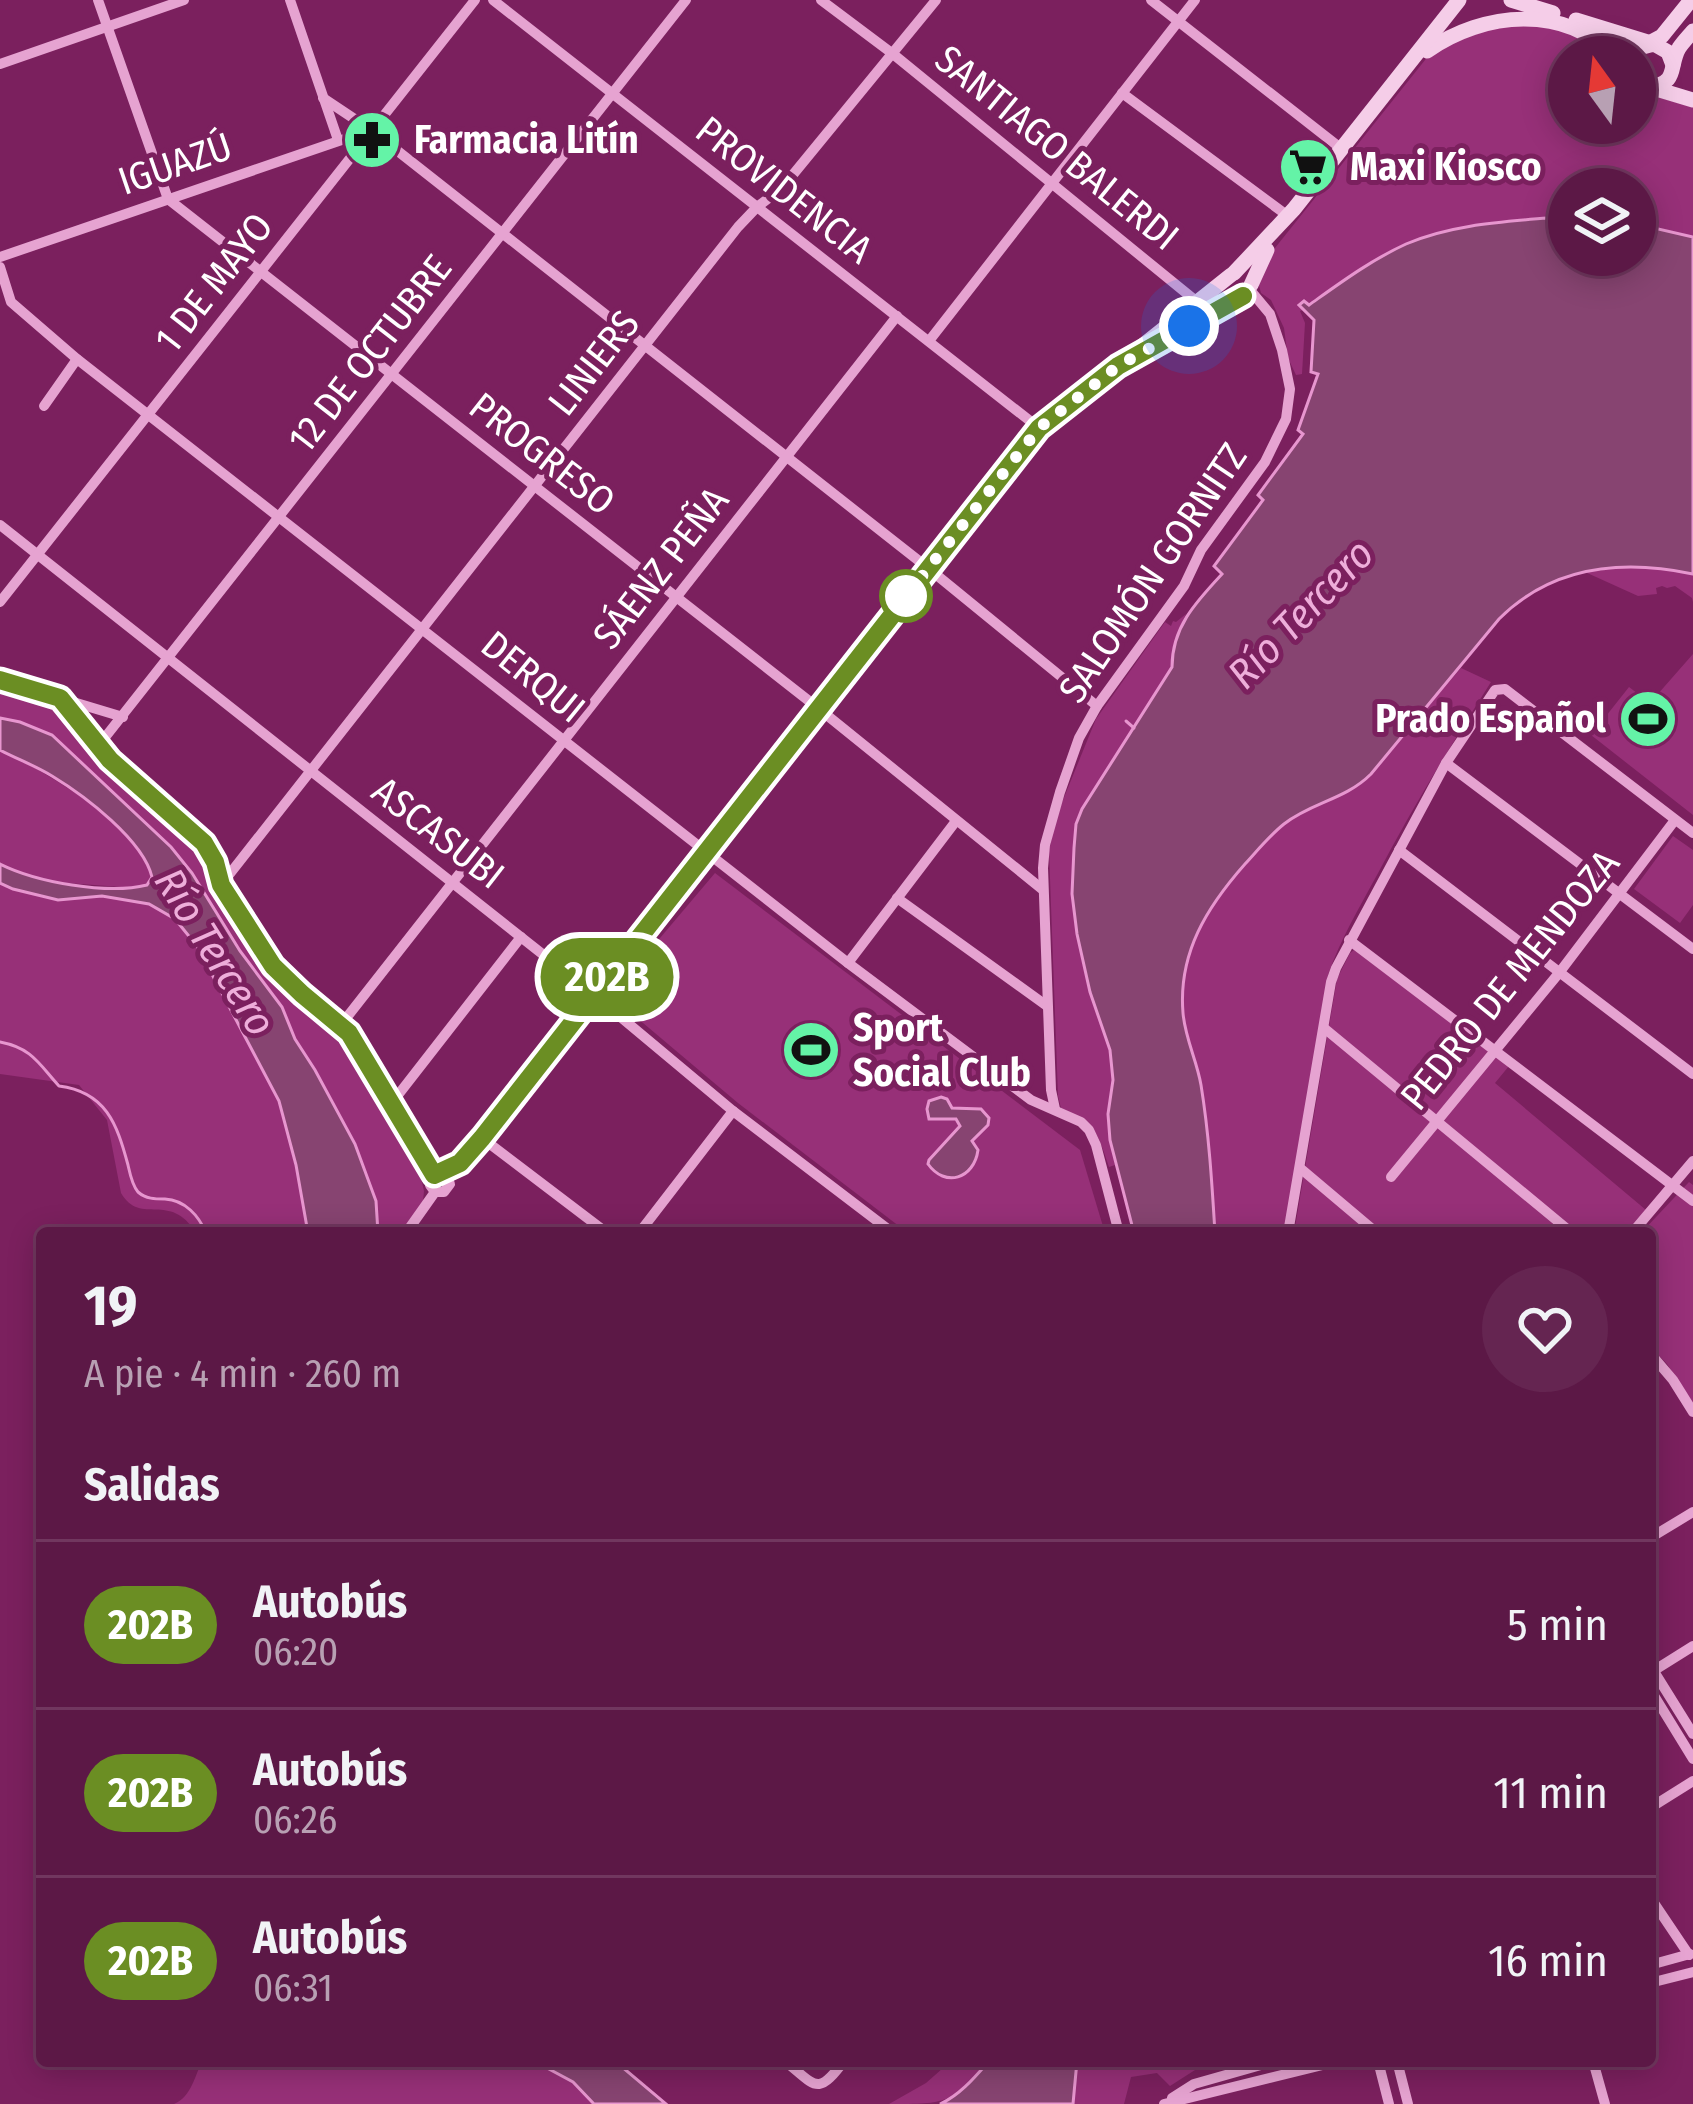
<!DOCTYPE html>
<html lang="es">
<meta charset="utf-8">
<style>
:root{--surface:#5c1846;--page:#652551;--text:#f1f3f6;--muted:#b8a0b3;--line:#71375f}
body{margin:0;font-family:"Fira Sans Condensed",sans-serif;background:var(--page);color:var(--text);height:100vh;display:flex;flex-direction:column;font-size:45px;white-space:nowrap}
*{box-sizing:border-box;margin:0}
p{font-size:39px;color:var(--muted)}
.icon{flex:none;width:66px;height:66px;fill:none;stroke:currentColor;stroke-width:2;stroke-linecap:round;stroke-linejoin:round}
.map{position:relative;flex:1;overflow:hidden}
.side{position:absolute;left:36px;top:1227px;width:1620px;height:840px;display:flex;flex-direction:column;background:var(--surface);border-radius:12px;box-shadow:0 6px 30px #0003,0 0 0 3px var(--line)}
.side>*{flex:none}
.badge{padding:0 24px;border-radius:39px;font-size:42px;line-height:78px}
.needle{width:78px;rotate:345deg}
.controls{position:absolute;left:1548px;top:36px;display:grid;gap:24px}
.controls a{display:grid;place-items:center;width:108px;height:108px;border-radius:50%;background:var(--surface);box-shadow:0 6px 30px #0003,0 0 0 3px var(--line);font-size:60px}
.you{position:absolute;width:60px;height:60px;margin:-30px;border:9px solid #fff;border-radius:50%;background:#1a73e8;box-shadow:0 0 0 18px #1a73e833}
.map>.badge{position:absolute;translate:-50% -50%;box-shadow:0 0 0 6px #fff}
h2{padding:0 48px;font-size:45px;line-height:108px}
.round{display:grid;place-items:center;flex:none;width:126px;height:126px;border-radius:63px;background:var(--page)}
.summary{display:flex;align-items:center;justify-content:space-between;height:204px;padding:0 48px}
h1{font-size:57px;font-weight:700;line-height:90px}
ul{padding:0;list-style:none}
li{display:flex;align-items:center;gap:36px;height:168px;padding:0 48px;border-top:3px solid var(--line)}
li div{flex:1}
li b{display:block;font-size:45px}
li em{font-style:normal}
li .badge{min-width:132px;font-weight:700;text-align:center}
.map>svg:first-child{display:block}
</style>
<div class="map">
<svg width="1693" height="2104" viewBox="0 0 1693 2104">
<rect width="100%" height="100%" fill="#7b205e"/>
<g fill="#973078">
<path d="M1510 23 1573 31 1605 57H1569V123H1635V91L1693 107V237L1638 224 1635 228V189H1569V231L1558 229 1547 218C1490 223 1432 227 1382 257 1355 272 1331 297 1302 307L1303 310 1300 311 1305 323 1302 374 1296 375 1288 358 1284 328 1271 300 1261 293 1258 282 1267 258 1429 55 1449 43Z"/>
<path d="M1641 566 1693 574V602L1692 598 1675 586 1667 588 1662 586 1656 588 1657 594 1638 596 1585 572Z"/>
<path d="M1186 614 1181 625 1172 667 1098 783 1076 824 1072 894 1082 962 1110 1050 1113 1080 1108 1122 1115 1165 1109 1167C1096 1128 1096 1128 1061 1108L1058 1096 1049 851 1056 817 1096 719 1165 622 1171 626 1173 621 1176 622Z"/>
<path d="M1693 654V815L1591 735 1629 687 1650 703Z"/>
<path d="M1461 668 1491 682C1451 745 1412 808 1377 875 1359 908 1340 940 1328 975L1284 1233H1215C1212 1184 1208 1134 1201 1086 1197 1062 1186 1039 1183 1015 1175 939 1228 873 1282 826 1306 806 1338 801 1362 783Z"/>
<path d="M0 685 46 698 60 706 110 768 199 846 217 888 267 968 291 992 346 1039 417 1160 424 1191 423 1201 402 1233H378L376 1201 355 1144 315 1070 295 1039 282 1007 240 951 192 873 171 847 52 735 20 722 0 718Z"/>
<path d="M0 750C47 773 138 824 152 877L147 886 135 888 39 881 0 864Z"/>
<path d="M1673 836 1693 850V905L1680 923 1634 889Z"/>
<path d="M715 873 1080 1150 1105 1233H908L738 1103 611 996Z"/>
<path d="M0 883 13 889 58 900 102 896 149 904 175 919 197 946 279 1101 304 1203 308 1233H196C170 1190 141 1227 121 1193L107 1120 79 1085 0 1074Z"/>
<path d="M1354 950 1509 1066 1495 1083 1646 1210 1625 1233H1294L1337 979 1350 953Z"/>
<path d="M1689 1182 1693 1185V1403L1667 1364 1650 1346V1233H1641Z"/>
<path d="M202 2061H534L573 2082 594 2104H174C191 2097 195 2076 202 2061Z"/>
<path d="M951 2061H989C949 2104 949 2104 889 2104L926 2083Z"/>
<path d="M1077 2061H1220L1221 2063 1195 2070 1170 2086 1157 2073 1131 2077 1124 2104H1073Z"/>
</g>
<g fill="#874471" stroke="#e796cf" stroke-width="3">
<path d="M1547 218 1558 229 1569 231V255H1635L1637 224 1693 237V574C1622 559 1552 566 1499 619L1371 774C1345 800 1312 802 1284 824 1269 836 1257 851 1245 864 1207 907 1178 953 1183 1013 1185 1038 1197 1061 1201 1085 1209 1134 1212 1184 1215 1233H1134L1110 1140 1108 1114 1113 1080 1110 1050 1090 992 1077 934 1072 894 1074 848 1076 824 1082 809 1172 667C1172 627 1196 602 1222 574L1214 566 1263 500 1258 495 1303 434 1298 430 1318 374 1311 372 1314 320 1299 305 1304 301 1309 305C1340 283 1371 260 1406 244 1450 225 1500 222 1547 218Z"/>
<path d="M0 718 20 722 52 735 171 847 192 873 240 951 282 1007 295 1039 315 1070 355 1144 376 1201 378 1233H308L296 1165 279 1101 197 946 175 919 149 904 102 896 58 900 13 889 0 883V864C36 882 107 895 147 885L152 877C143 840 85 796 52 776 36 766 17 759 0 750Z"/>
<path d="M941 1097 947 1099 952 1108 981 1109 989 1118 988 1125 972 1141 978 1150C974 1179 945 1188 928 1164L929 1160 960 1126 956 1119H929L927 1109 929 1101Z"/>
<path d="M534 2061H615L666 2104H594L573 2082Z"/>
<path d="M989 2061H1077L1073 2104H940C960 2095 975 2077 989 2061Z"/>
</g>
<g fill="none" stroke-linecap="round" stroke-linejoin="round">
<g stroke="#e796cf" stroke-width="3">
<path d="M1126 721 1134 728"/>
<path d="M0 1042C32 1048 39 1064 59 1086 106 1092 117 1124 128 1165 130 1174 132 1185 138 1192 146 1199 155 1199 165 1199 185 1200 199 1216 206 1233"/>
</g>
<g stroke="#e6a3d1" stroke-width="10">
<path d="M98 0 168 199 818 708 1042 889"/>
<path d="M290 0 338 140"/>
<path d="M493 0 1039 428"/>
<path d="M821 0 893 54 1196 301"/>
<path d="M1151 0 1343 150"/>
<path d="M0 64 184 0"/>
<path d="M1122 93 1288 216"/>
<path d="M323 98 371 130 928 568 1097 706"/>
<path d="M0 257 368 131"/>
<path d="M0 267 11 302 77 359 848 963 1031 1100 1081 1122 1089 1130 1096 1145 1119 1233"/>
<path d="M929 341 1195 0"/>
<path d="M44 406 77 359"/>
<path d="M0 525 593 994 733 1111 893 1233"/>
<path d="M0 602 475 0"/>
<path d="M0 680 123 717"/>
<path d="M60 697 110 760 204 843 215 863 221 885 273 966 302 994 349 1033 433 1175 430 1185 435 1192"/>
<path d="M99 745 686 0"/>
<path d="M1446 763 1693 949"/>
<path d="M1399 850 1693 1074"/>
<path d="M221 885 738 227 757 207 782 188 936 0"/>
<path d="M897 898 1047 1006"/>
<path d="M1349 940 1693 1201"/>
<path d="M848 963 956 821"/>
<path d="M340 1026 897 316"/>
<path d="M1324 1028 1572 1233"/>
<path d="M391 1104 521 937"/>
<path d="M1055 1109 1051 1090 1043 868 1045 845 1060 792 1079 738 1097 706 1184 586 1201 550 1265 462 1286 419 1290 389 1282 350 1270 314 1250 290"/>
<path d="M482 1138 607 1233"/>
<path d="M1300 1168 1377 1233"/>
<path d="M1391 1177 1559 973 1675 820"/>
<path d="M435 1192H444L450 1184 446 1175 437 1174"/>
<path d="M406 1233 435 1192"/>
<path d="M639 1233 733 1111"/>
<path d="M1288 1233 1331 982 1336 968 1446 763 1495 690 1505 689 1693 833"/>
<path d="M1632 1233 1693 1161"/>
<path d="M1650 1353 1673 1380 1693 1412"/>
<path d="M1650 1538 1693 1512"/>
<path d="M1650 1665 1693 1734"/>
<path d="M1650 1673 1693 1646"/>
<path d="M1650 1689 1693 1759"/>
<path d="M1650 1808 1693 1781"/>
<path d="M1650 1897 1689 1955"/>
<path d="M1650 1965 1690 1954"/>
<path d="M1650 1983 1693 1972"/>
<path d="M785 2061C816 2086 817 2097 844 2061"/>
<path d="M1378 2061 1389 2104"/>
<path d="M1397 2061 1408 2104"/>
<path d="M1593 2061 1605 2104"/>
<path d="M672 2064 674 2061"/>
<path d="M1172 2098 1194 2084 1275 2061"/>
<path d="M1164 2104 1339 2061"/>
</g>
<g stroke="#f5cde8" stroke-width="15">
<path d="M1511 0 1553 13"/>
<path d="M1576 20 1654 44"/>
<path d="M1647 44 1662 36 1691 0"/>
<path d="M1427 51C1484 11 1565 4 1615 57"/>
<path d="M1632 57 1639 48 1654 44 1668 52 1673 65"/>
<path d="M1635 79 1650 87C1679 82 1668 68 1679 48 1683 42 1688 37 1693 31"/>
<path d="M1653 88 1693 100"/>
<path d="M1234 273 1294 209 1459 0"/>
<path d="M1251 285 1267 250"/>
<path d="M1152 347 1243 296"/>
<path d="M440 1173 460 1163 482 1138 1039 428 1231 275"/>
</g>
</g>
<g fill="none" stroke-linecap="round" stroke-linejoin="round">
<g stroke="#fff" stroke-width="27">
<path id="line" d="M0 680 60 698 110 760 204 843 215 862 221 885 273 966 302 994 349 1033 434 1175 460 1163 482 1138 1039 428 1118 366 1243 296"/>
</g>
<use href="#line" stroke="#6b8e23" stroke-width="18"/>
<path stroke="#fff" stroke-width="12" stroke-dasharray="0 21.6" d="M906 596 901 603 1039 428 1118 366 1189 326"/>
</g>
<defs>
<g id="pharmacy-disc" transform="scale(3)"><circle r="9.5" fill="#64f3a7" stroke="#7b205e"/><path d="M-2-6h4v4h4v4h-4v4h-4v-4h-4v-4h4Z" fill="#111"/></g>
<g id="supermarket-disc" transform="scale(3)"><circle r="9.5" fill="#64f3a7" stroke="#7b205e"/><path d="M-6-5.5h2.5l.6 2H6L4.5 2H-2.5L-4.4-4H-6ZM-1.5 3.2a1.3 1.3 0 1 0 .1 0ZM3 3.2a1.3 1.3 0 1 0 .1 0Z" fill="#111"/></g>
<g id="stadium-disc" transform="scale(3)"><circle r="9.5" fill="#64f3a7" stroke="#7b205e"/><path d="M0-5a6.5 5 0 1 0 0 10a6.5 5 0 1 0 0-10ZM-3.5-1.8h7v3.6h-7Z" fill="#111"/></g>
</defs>
<g fill-rule="evenodd">
<use href="#pharmacy-disc" x="372" y="140"/>
<use href="#supermarket-disc" x="1308" y="167"/>
<use href="#stadium-disc" x="1648" y="719"/>
<use href="#stadium-disc" x="811" y="1050"/>
</g>
<circle fill="#fff" stroke="#6b8e23" stroke-width="6" cx="906" cy="596" r="24"/>
<g text-anchor="middle" dominant-baseline="central" stroke-width="10" stroke-linejoin="round" paint-order="stroke">
<g font-size="39" font-weight="bold" fill="#fff" stroke="#7b205e" text-anchor="start">
<text x="414" y="140">Farmacia Litín</text>
<text x="1350" y="167">Maxi Kiosco</text>
<text x="1606" y="719" text-anchor="end">Prado Español</text>
<text x="853" y="1028">Sport<tspan x="853" dy="45">Social Club</tspan></text>
</g>
<g font-size="39" fill="#fff" stroke="#7b205e">
<text transform="translate(1057 148) rotate(39)">SANTIAGO BALERDI</text>
<text transform="translate(175 164) rotate(-19)">IGUAZÚ</text>
<text transform="translate(784 190) rotate(38)">PROVIDENCIA</text>
<text transform="translate(214 283) rotate(-52)">1 DE MAYO</text>
<text transform="translate(370 354) rotate(-52)">12 DE OCTUBRE</text>
<text transform="translate(594 363) rotate(-52)">LINIERS</text>
<text transform="translate(542 454) rotate(38)">PROGRESO</text>
<text transform="translate(661 568) rotate(-52)">SÁENZ PEÑA</text>
<text transform="translate(1153 573) rotate(-56)">SALOMÓN GORNITZ</text>
<text transform="translate(533 677) rotate(39)">DERQUI</text>
<text transform="translate(438 833) rotate(38)">ASCASUBI</text>
<text transform="translate(1510 980) rotate(-51)">PEDRO DE MENDOZA</text>
</g>
<g font-size="42" font-style="italic" fill="#eeaeda" stroke="#7b205e">
<text transform="translate(1301 614) rotate(-46)">Río Tercero</text>
<text transform="translate(215 952) rotate(58)">Río Tercero</text>
</g>
</g>
</svg>
<div class="controls">
<a><svg class="needle" viewBox="-14 -14 28 28"><path d="M0-13l5 13h-10z" fill="#e53935"/><path d="M0 13l5-13h-10z" fill="#b8a0b3"/></svg></a>
<a><svg class="icon" aria-label="layers" viewBox="0 0 24 24"><path d="M12 4l9 5-9 5-9-5zM3 14l9 5 9-5"/></svg></a>
</div>
<div class="you" style="left:1189px;top:326px"></div>
<b class="badge" style="left:607px;top:977px;background:#6b8e23;color:#fff">202B</b>
<section class="side">
<div class="summary"><div><h1>19</h1><p>A pie · 4 min · 260 m</p></div><a class="round"><svg class="icon" aria-label="heart" viewBox="0 0 24 24"><path d="M12 20l-8-8c-3-5 5-10 8-4 3-6 11-1 8 4z"/></svg></a></div>
<h2>Salidas</h2>
<ul>
<li><span class="badge" style="background:#6b8e23;color:#fff">202B</span><div><b>Autobús</b><p>06:20</p></div><em>5 min</em></li>
<li><span class="badge" style="background:#6b8e23;color:#fff">202B</span><div><b>Autobús</b><p>06:26</p></div><em>11 min</em></li>
<li><span class="badge" style="background:#6b8e23;color:#fff">202B</span><div><b>Autobús</b><p>06:31</p></div><em>16 min</em></li>
</ul>
</section>
</div>
